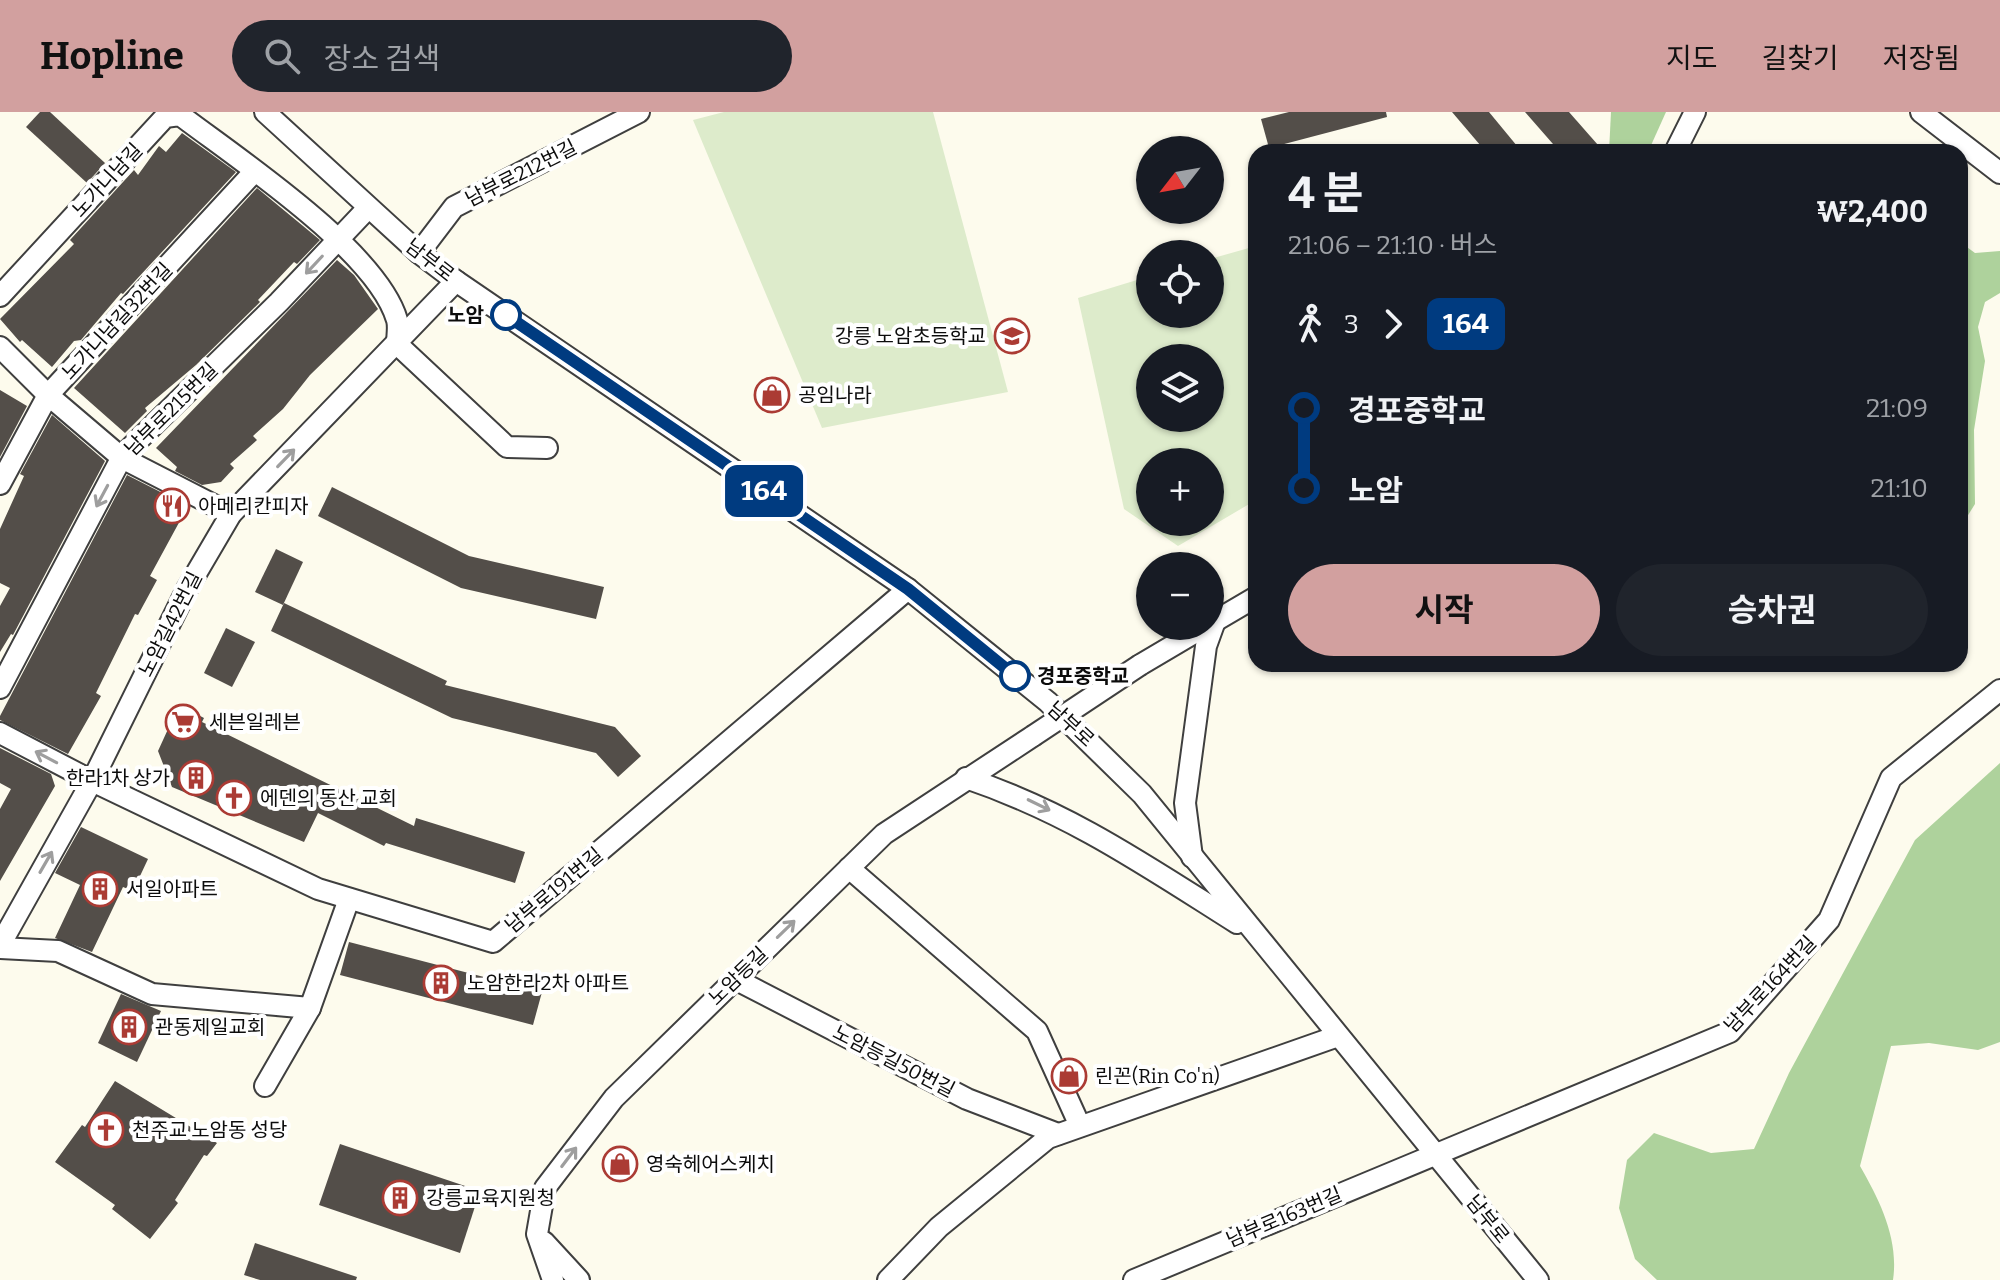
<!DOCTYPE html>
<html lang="ko">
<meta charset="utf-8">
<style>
:root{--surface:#171b24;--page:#20242c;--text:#f1f3f6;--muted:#9ea1a6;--accent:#d2a09f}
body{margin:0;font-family:Bitter,"Noto Sans KR",serif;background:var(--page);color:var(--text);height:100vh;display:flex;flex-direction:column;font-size:30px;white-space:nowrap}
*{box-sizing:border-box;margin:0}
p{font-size:26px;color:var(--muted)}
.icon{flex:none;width:44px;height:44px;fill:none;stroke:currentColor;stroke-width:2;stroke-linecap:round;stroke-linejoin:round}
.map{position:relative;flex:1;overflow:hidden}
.sheet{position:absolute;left:1248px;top:32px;width:720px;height:528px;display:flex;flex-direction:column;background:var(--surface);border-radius:24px;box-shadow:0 2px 6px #0004}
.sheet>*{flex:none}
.badge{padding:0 16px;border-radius:12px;font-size:28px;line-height:52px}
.needle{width:52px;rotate:239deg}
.fabs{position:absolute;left:1136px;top:24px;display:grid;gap:16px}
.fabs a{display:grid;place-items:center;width:88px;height:88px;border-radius:50%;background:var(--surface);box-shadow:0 2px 6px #0004;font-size:40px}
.map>.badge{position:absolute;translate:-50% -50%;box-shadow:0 0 0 4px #fff}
.legs{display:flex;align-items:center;gap:12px;height:88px;padding:0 40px;font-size:26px}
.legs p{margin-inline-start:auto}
.head{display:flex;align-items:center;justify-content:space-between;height:136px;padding:0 40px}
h1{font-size:44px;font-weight:700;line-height:60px}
.button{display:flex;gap:16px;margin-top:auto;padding:16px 40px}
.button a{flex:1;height:92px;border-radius:48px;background:var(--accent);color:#111;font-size:32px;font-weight:700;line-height:92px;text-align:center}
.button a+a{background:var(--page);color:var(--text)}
ul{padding:0 40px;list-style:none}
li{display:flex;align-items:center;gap:28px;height:80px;font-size:30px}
li i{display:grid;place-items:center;width:12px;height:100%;margin:0 10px;background:currentColor}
li i::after{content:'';width:20px;height:20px;margin:-10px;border:6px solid;border-radius:50%;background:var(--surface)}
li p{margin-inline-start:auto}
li:first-child i{background:linear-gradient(#0000 50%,currentColor 0)}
li:last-child i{background:linear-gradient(currentColor 50%,#0000 0)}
header{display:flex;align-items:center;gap:48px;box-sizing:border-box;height:112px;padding:0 40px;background:var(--accent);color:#111}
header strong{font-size:38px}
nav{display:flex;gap:44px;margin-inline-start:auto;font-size:28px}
.search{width:560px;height:72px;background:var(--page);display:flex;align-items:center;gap:20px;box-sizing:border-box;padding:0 28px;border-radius:44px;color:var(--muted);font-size:30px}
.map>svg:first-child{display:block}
</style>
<header>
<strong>Hopline</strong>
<div class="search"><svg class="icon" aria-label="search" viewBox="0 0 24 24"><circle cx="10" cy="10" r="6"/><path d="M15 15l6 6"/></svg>장소 검색</div>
<nav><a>지도</a><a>길찾기</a><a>저장됨</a></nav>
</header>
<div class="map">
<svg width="2000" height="1168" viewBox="0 0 2000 1168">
<rect width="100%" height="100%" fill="#fdfbed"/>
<g fill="#aed29c">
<path d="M1611 0H1666L1648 40H1609Z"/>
<path d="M1960 130 1975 141 2000 139V181L1985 190 1978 215 1985 249 1974 318 1975 392 1960 416Z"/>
<path d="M2000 651V930L1978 938 1929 931 1891 934 1860 1054C1880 1089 1899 1127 1893 1168H1657L1635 1147 1619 1096 1627 1048 1654 1021 1711 1041 1754 1037 1789 961 1915 728Z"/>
</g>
<g fill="#ddebcb" fill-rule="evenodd">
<path d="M724 0H933L1008 280 822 316 693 8Z"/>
<path d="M1256 134V388L1178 434 1124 397 1078 186 1150 164V202H1210V147ZM1150 246H1210V306H1150ZM1150 350H1210V410H1150Z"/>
</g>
<g fill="#534e49">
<path d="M40 0H50L105 51 87 71 26 15Z"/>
<path d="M1289 0H1386L1387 5 1269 36 1261 7Z"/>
<path d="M1452 0H1489L1522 40H1486Z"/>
<path d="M1525 0H1569L1598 33 1589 40H1560Z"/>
<path d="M182 21 236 60 123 182 121 181 81 228 74 229 52 255 22 228 20 230 0 207 74 132 70 128 134 58 138 63 159 34 166 40Z"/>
<path d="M257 76 320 128 297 152 294 150 258 188 260 190 196 253 145 296 147 299 125 321 74 276Z"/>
<path d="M337 148 354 163 378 197 310 263 283 297 253 324 257 328 230 352 234 356 221 370 202 373 175 359 177 355 156 336Z"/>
<path d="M0 278 27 294 0 345Z"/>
<path d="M52 303 105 349 13 523 11 522 0 540V494L10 476 0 471V417L24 364 20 362Z"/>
<path d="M127 363 188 394 150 464 157 468 138 503 135 502 96 581 101 584 68 642 0 608V604Z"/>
<path d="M332 375 469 444 604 475 596 507 461 476 318 404Z"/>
<path d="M276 437 303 450 283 493 255 480Z"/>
<path d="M284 491 447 569 445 573 615 615 641 644 618 665 596 641 452 606 271 519Z"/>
<path d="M226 516 255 530 232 575 204 561Z"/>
<path d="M179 593 204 606 202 610 414 714 416 706 525 740 515 771 386 731 384 734 318 701 304 730 172 675 158 639Z"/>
<path d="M0 636 51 662 55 674 0 769V697L11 677 0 671Z"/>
<path d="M81 715 148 747 133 779 123 775 92 840 55 826 80 773 55 761Z"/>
<path d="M349 830 542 880 533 913 340 863Z"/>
<path d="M121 882 161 899 137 950 98 931Z"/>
<path d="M115 969 217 1031 207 1044 204 1043 175 1088 178 1091 150 1127 112 1097 115 1093 55 1050 82 1013 85 1015Z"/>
<path d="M340 1032 480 1079 460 1141 319 1093Z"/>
<path d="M255 1131 357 1165 356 1168H260L244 1163Z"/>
</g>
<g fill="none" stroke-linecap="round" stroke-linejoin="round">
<g stroke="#3f3f3f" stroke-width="24">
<g id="minor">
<path d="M265 0 419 141 456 169 908 477 1048 590 1142 682 1538 1168"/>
<path d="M1921 0 2000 61"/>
<path d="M1675 40 1695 0"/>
<path d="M419 141 454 95 639 0"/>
<path d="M0 184 165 5 180 3C238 47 377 139 397 208 399 215 397 225 397 232L507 335 547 336"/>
<path d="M0 235 48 283 122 346 231 402"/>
<path d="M0 372 48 283 254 60"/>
<path d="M1210 512 1256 485"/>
<path d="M1140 553 1206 514"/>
<path d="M0 576 123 343 279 190 368 96"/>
<path d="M0 621 92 669 318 777 493 830 908 477"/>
<path d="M966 666C1070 701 1145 753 1237 811"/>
<path d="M1192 745 1185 691 1206 534 1215 509"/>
<path d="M849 756 1037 919 1080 1014"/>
<path d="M0 833 92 669 187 477 231 402 456 169"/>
<path d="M0 836 58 839 152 882 310 896"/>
<path d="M735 867 967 987 1058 1022"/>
<path d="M265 974 310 896 349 787"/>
<path d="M544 1130 579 1168"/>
<path d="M553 1168 537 1122 545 1076 614 986 884 722 1033 624"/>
<path d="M888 1168 939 1115 1048 1026 1338 924"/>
<path d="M1134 1168 1730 920 1829 808 1891 666 2000 578"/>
</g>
</g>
<use href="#minor" stroke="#fff" stroke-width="20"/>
<g stroke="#3f3f3f" stroke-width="24" stroke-linecap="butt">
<path id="minor-bridge" d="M1033 624 1140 553"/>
</g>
<use href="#minor-bridge" stroke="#fff" stroke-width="20"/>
</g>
<defs><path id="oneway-shaft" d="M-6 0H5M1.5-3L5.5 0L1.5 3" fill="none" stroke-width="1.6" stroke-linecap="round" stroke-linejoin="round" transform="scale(2)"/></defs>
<g stroke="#9e9e9e">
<use href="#oneway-shaft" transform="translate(314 153) rotate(133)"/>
<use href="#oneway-shaft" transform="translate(286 346) rotate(-46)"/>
<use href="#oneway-shaft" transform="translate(102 384) rotate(118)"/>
<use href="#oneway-shaft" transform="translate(46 645) rotate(-152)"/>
<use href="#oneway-shaft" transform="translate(1039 693) rotate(26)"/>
<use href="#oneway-shaft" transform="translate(46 750) rotate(-60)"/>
<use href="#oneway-shaft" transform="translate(786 817) rotate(-44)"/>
<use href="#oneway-shaft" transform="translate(569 1045) rotate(-53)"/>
</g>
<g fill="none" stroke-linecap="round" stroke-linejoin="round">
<g stroke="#fff" stroke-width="18">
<path id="line-1" d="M506 203 908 477 1015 564"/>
</g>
<use href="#line-1" stroke="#003b80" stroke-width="12"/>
</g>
<defs>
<g id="school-ring" transform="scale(1.8)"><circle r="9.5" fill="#fff" stroke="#ab3b34" stroke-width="1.5"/><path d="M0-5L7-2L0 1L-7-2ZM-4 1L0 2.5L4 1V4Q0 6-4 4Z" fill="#ab3b34"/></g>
<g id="shop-ring" transform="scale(1.8)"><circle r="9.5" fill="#fff" stroke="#ab3b34" stroke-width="1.5"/><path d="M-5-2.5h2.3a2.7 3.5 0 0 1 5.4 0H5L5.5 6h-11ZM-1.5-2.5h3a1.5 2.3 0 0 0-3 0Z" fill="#ab3b34"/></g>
<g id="restaurant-ring" transform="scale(1.8)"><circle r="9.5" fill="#fff" stroke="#ab3b34" stroke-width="1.5"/><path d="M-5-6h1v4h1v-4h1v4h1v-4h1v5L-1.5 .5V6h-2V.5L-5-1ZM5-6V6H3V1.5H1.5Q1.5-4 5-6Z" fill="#ab3b34"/></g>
<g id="supermarket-ring" transform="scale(1.8)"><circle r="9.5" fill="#fff" stroke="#ab3b34" stroke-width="1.5"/><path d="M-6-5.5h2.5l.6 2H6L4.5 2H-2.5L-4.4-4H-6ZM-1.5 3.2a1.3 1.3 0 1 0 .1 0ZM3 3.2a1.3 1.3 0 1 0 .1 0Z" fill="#ab3b34"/></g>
<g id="building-ring" transform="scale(1.8)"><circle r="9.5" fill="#fff" stroke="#ab3b34" stroke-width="1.5"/><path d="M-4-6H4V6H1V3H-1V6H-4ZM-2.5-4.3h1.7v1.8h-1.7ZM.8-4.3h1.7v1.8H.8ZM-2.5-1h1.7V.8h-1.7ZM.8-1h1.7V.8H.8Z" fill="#ab3b34"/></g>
<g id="church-ring" transform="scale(1.8)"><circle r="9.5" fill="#fff" stroke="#ab3b34" stroke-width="1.5"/><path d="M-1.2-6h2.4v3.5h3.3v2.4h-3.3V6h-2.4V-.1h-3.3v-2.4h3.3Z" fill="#ab3b34"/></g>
</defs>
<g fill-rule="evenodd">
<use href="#school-ring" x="1012" y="224"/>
<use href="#shop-ring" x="772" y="283"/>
<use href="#restaurant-ring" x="172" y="394"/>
<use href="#supermarket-ring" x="183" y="610"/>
<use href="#building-ring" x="196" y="666"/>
<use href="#church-ring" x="234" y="686"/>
<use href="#building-ring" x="100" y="777"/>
<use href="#building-ring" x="441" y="871"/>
<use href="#building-ring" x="129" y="915"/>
<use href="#shop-ring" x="1069" y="964"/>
<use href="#church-ring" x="106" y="1018"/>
<use href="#shop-ring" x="620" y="1052"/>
<use href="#building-ring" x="400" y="1086"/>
</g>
<g fill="#fff" stroke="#003b80" stroke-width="4">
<circle cx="506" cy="203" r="14"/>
<circle cx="1015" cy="564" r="14"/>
</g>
<g text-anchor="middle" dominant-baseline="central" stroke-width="8" stroke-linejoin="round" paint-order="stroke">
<g font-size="20" fill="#0c0c0c" stroke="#fff">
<text transform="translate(521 61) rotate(-27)">남부로212번길</text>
<text transform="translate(107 68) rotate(-47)">노가니남길</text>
<text transform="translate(430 148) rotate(38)">남부로</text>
<text transform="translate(117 209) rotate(-47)">노가니남길32번길</text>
<text transform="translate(171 297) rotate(-45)">남부로215번길</text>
<text transform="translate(170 512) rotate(-63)">노암길42번길</text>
<text transform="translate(1071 612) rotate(43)">남부로</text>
<text transform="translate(554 778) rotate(-40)">남부로191번길</text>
<text transform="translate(738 864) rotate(-44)">노암등길</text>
<text transform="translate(1770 872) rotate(-47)">남부로164번길</text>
<text transform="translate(894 949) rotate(27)">노암등길50번길</text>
<text transform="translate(1284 1105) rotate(-23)">남부로163번길</text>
<text transform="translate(1488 1107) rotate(51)">남부로</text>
</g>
<g font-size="20" font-weight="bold" fill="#0c0c0c" stroke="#fff" text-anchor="end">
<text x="484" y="203">노암</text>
<text x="1037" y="564" text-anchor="start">경포중학교</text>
</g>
<g font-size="20" fill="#0c0c0c" stroke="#fff" text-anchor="start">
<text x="986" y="224" text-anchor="end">강릉 노암초등학교</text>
<text x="798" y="283">공임나라</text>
<text x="198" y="394">아메리칸피자</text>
<text x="209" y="610">세븐일레븐</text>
<text x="170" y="666" text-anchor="end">한라1차 상가</text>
<text x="260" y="686">에덴의 동산 교회</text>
<text x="126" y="777">서일아파트</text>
<text x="467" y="871">노암한라2차 아파트</text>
<text x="155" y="915">관동제일교회</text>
<text x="1095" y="964">린꼰(Rin Co'n)</text>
<text x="132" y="1018">천주교 노암동 성당</text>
<text x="646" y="1052">영숙헤어스케치</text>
<text x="426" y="1086">강릉교육지원청</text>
</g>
</g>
</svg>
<div class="fabs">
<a><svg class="needle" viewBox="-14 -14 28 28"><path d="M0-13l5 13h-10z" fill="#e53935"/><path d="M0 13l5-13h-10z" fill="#9ea1a6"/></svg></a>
<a><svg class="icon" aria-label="locate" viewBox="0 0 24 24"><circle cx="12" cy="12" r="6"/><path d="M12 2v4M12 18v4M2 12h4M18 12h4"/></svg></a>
<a><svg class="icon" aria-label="layers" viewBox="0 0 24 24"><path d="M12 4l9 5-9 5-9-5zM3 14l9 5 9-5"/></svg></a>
<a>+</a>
<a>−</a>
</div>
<b class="badge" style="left:764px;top:379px;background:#003b80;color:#fff">164</b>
<section class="sheet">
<div class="head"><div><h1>4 분</h1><p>21:06 – 21:10 · 버스</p></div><b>₩2,400</b></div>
<div class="legs"><svg class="icon" aria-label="walk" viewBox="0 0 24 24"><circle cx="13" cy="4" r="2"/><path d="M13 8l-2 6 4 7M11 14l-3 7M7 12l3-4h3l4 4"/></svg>3<svg class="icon" aria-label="forward" viewBox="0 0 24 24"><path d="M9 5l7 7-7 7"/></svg><b class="badge" style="background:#003b80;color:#fff">164</b></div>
<ul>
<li><i style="color:#003b80"></i><b>경포중학교</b><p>21:09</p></li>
<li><i style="color:#003b80"></i><b>노암</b><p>21:10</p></li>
</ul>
<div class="button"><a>시작</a><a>승차권</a></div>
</section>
</div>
